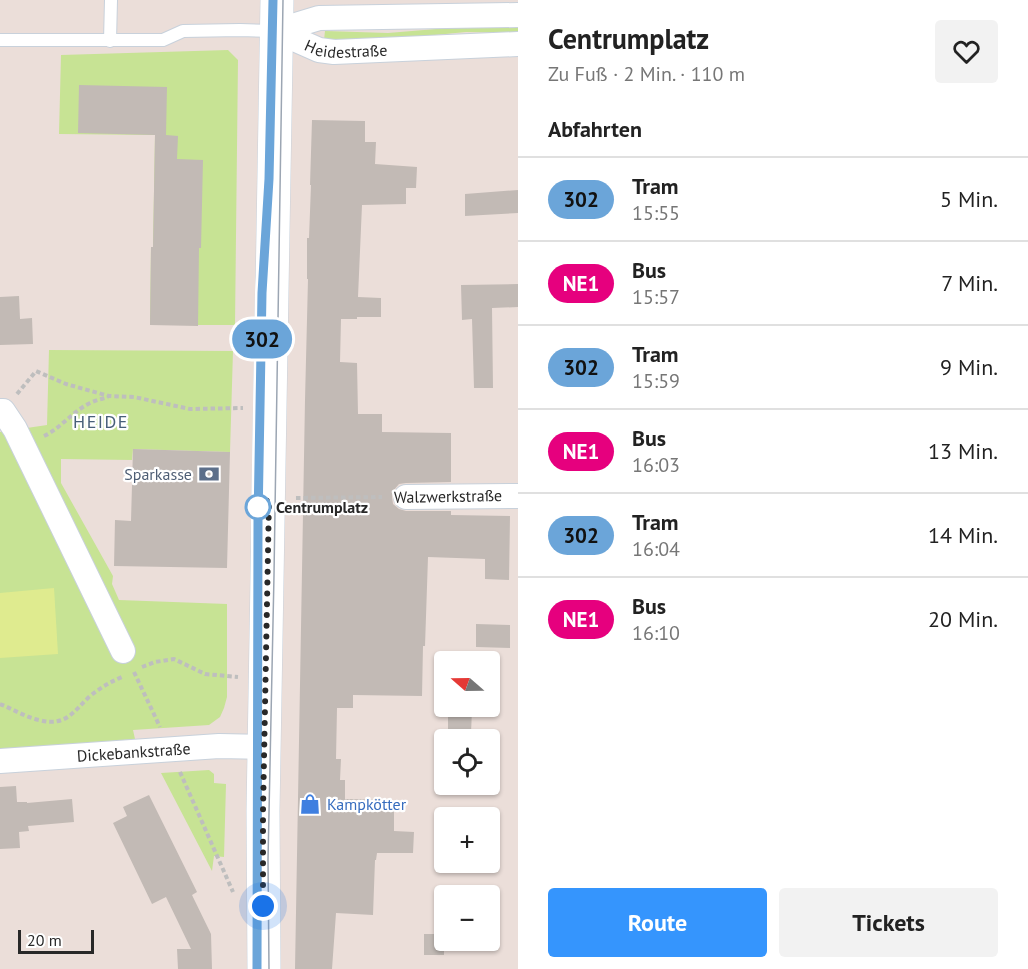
<!DOCTYPE html>
<html lang="de">
<meta charset="utf-8">
<style>
:root{--surface:#fff;--page:#f2f2f2;--text:#222;--muted:#767676;--line:#e0e0e0;--accent:#3595fd}
body{margin:0;font-family:"PT Sans",sans-serif;background:var(--page);color:var(--text);height:100vh;display:flex;flex-direction:column;font-size:22px;white-space:nowrap}
*{box-sizing:border-box;margin:0}
p{font-size:20px;color:var(--muted)}
.icon{flex:none;width:33px;height:33px;fill:none;stroke:currentColor;stroke-width:2;stroke-linecap:round;stroke-linejoin:round}
.map{position:relative;flex:1;overflow:hidden}
.details{display:flex;flex-direction:column;background:var(--surface);width:510px}
.details>*{flex:none}
.badge{padding:0 12px;border-radius:20px;font-size:21px;line-height:39px}
.needle{width:39px;rotate:290deg}
.buttons{position:absolute;left:434px;top:651px;display:grid;gap:12px}
.buttons a{display:grid;place-items:center;width:66px;height:66px;border-radius:6px;background:var(--surface);box-shadow:0 2px 4px #0004;font-size:30px}
.scale{position:absolute;left:18px;bottom:15px;width:76px;box-sizing:border-box;padding-left:6px;border:3px solid #282828;border-top:0;font-size:16px;line-height:21px;white-space:nowrap;color:#282828;-webkit-text-stroke:4px #fff;paint-order:stroke}
.you{position:absolute;width:30px;height:30px;margin:-15px;border:4px solid #fff;border-radius:50%;background:#1a73e8;box-shadow:0 0 0 9px #1a73e833}
.map>.badge{position:absolute;translate:-50% -50%;box-shadow:0 0 0 3px #fff}
h2{padding:0 30px;font-size:22px;line-height:54px}
.round{display:grid;place-items:center;flex:none;width:63px;height:63px;border-radius:6px;background:var(--page)}
.head{display:flex;align-items:center;justify-content:space-between;height:102px;padding:0 30px}
h1{font-size:28px;font-weight:700;line-height:45px}
.primary-button{display:flex;gap:12px;margin-top:auto;padding:12px 30px}
.primary-button a{flex:1;height:69px;border-radius:6px;background:var(--accent);color:#fff;font-size:24px;font-weight:700;line-height:69px;text-align:center}
.primary-button a+a{background:var(--page);color:var(--text)}
ul{padding:0;list-style:none}
li{display:flex;align-items:center;gap:18px;height:84px;padding:0 30px;border-top:2px solid var(--line)}
li div{flex:1}
li b{display:block;font-size:22px}
li em{font-style:normal}
li .badge{min-width:66px;font-weight:700;text-align:center}
main{display:flex;flex:1;min-height:0}
.map>svg:first-child{display:block}
</style>
<main>
<div class="map">
<svg width="518" height="969" viewBox="0 0 518 969">
<rect width="100%" height="100%" fill="#ebded9"/>
<g fill="#c7e394">
<path d="M518 25V33L466 32 383 40H324L325 31 388 33 472 26Z"/>
<path d="M228 50 238 60 235 325H150L151 247H153L155 135 59 134 61 55Z"/>
<path d="M49 350 233 351 230 452 133 449 132 460 61 459V483L113 576 112 584 119 600 227 604V697L224 708 220 717 209 725 133 730 135 739 0 750V432L47 425Z"/>
<path d="M209 770 214 774V783L226 784 224 857 214 856 212 871 161 773Z"/>
</g>
<path fill="#dfeb8f" d="M54 588 58 654 0 658V593Z"/>
<g fill="#c2bab5">
<path d="M79 85 167 87 166 135 178 136 177 159 203 160 201 248H199L198 326 150 325 151 247H153L155 135 78 133Z"/>
<path d="M312 120 365 121V142H376L375 164 417 167 416 188H406V204L362 205 358 297 381 298V317H357V319H341L340 362 357 363 358 414H382V432L451 433V482L406 483 399 484 393 491 392 497 393 504 399 509 406 511H451V515L510 516 509 580 485 579V559L428 557 425 646H423L422 696 353 695V708H337L336 759H341L340 780H345V799L394 800V831L414 832 413 853H377L376 860H375L373 915 336 913 332 969H295L305 400 308 279H307V238H309L311 185H310Z"/>
<path d="M518 190V213L465 216V194Z"/>
<path d="M518 284V307L492 308 493 388H474L472 319 462 320 461 285Z"/>
<path d="M19 296 20 319 32 318 33 344 0 345V297Z"/>
<path d="M133 449 230 452 227 568 114 566 115 520 131 521Z"/>
<path d="M476 624 510 625V648L476 647Z"/>
<path d="M448 710H472L471 733H448Z"/>
<path d="M16 786 17 802H27V803L72 799 74 822 28 826 29 831 19 832 20 848 0 849V787Z"/>
<path d="M149 795 197 892 192 895 211 934 212 969H178L177 949H191L166 897 152 904 113 823 127 816 123 807Z"/>
<rect x="424" y="934" width="20" height="21"/>
</g>
<g fill="none" stroke-linecap="round" stroke-linejoin="round">
<g stroke="#c8d1db" stroke-width="14">
<g id="service">
<path d="M0 40H163L183 31 240 30 276 31"/>
<path d="M110 41 111 0"/>
</g>
</g>
<g stroke="#c8d1db" stroke-width="26">
<g id="minor">
<path id="s1" d="M276 31 319 50 334 52 518 44"/>
<path d="M276 31 319 18 518 15"/>
<path d="M0 411H3L15 429 123 651"/>
<path d="M406 497 518 496"/>
<path id="s2" d="M0 761 219 746 265 747"/>
</g>
</g>
<g stroke="#c8d1db" stroke-width="34">
<path id="secondary" d="M264 969 263 811 277 0"/>
</g>
<g stroke="#bebebe" stroke-width="4" stroke-dasharray="4.5 3" stroke-linecap="butt">
<path d="M17 394 36 371 66 384 109 396 134 397 190 409 243 408"/>
<path d="M44 436C61 428 73 411 90 403 96 400 102 399 108 397"/>
<path d="M296 498 382 497"/>
<path d="M142 667 155 662 174 659 205 674 238 677"/>
<path d="M134 672 160 727"/>
<path d="M0 704C13 709 25 717 39 720 66 727 73 712 90 696 100 688 110 682 122 677"/>
<path d="M180 772 233 892"/>
</g>
<use href="#service" stroke="#fff" stroke-width="12"/>
<use href="#minor" stroke="#fff" stroke-width="24"/>
<use href="#secondary" stroke="#fff" stroke-width="33"/>
<g stroke="#9ca6b3" stroke-width="1.5">
<path d="M257 969 258 532 262 315 263 271 269 179 273 0"/>
<path d="M269 969 268 860 274 575 283 0"/>
</g>
</g>
<g fill="none" stroke-linecap="round" stroke-linejoin="round">
<g stroke="#fff" stroke-width="14">
<path id="line" d="M257 969 258 521 262 293 269 179 273 0"/>
</g>
<use href="#line" stroke="#6ba5d9" stroke-width="9"/>
<path stroke="#282828" stroke-width="6" stroke-dasharray="0 10.8" d="M258 507 269 499 263 811V906"/>
</g>
<defs>
<g id="bank-bare" transform="scale(1.62)"><path d="M-6-4H6V4H-6ZM0-2.3a2.3 2.3 0 1 0 0 4.6a2.3 2.3 0 1 0 0-4.6Z" fill="#5c6f8a" stroke="#fff" stroke-width="2.5" paint-order="stroke"/></g>
<g id="shop-bare" transform="scale(1.62)"><path d="M-5-2.5h2.3a2.7 3.5 0 0 1 5.4 0H5L5.5 6h-11ZM-1.5-2.5h3a1.5 2.3 0 0 0-3 0Z" fill="#3f7fe0" stroke="#fff" stroke-width="2.5" paint-order="stroke"/></g>
</defs>
<g fill-rule="evenodd">
<use href="#bank-bare" x="209" y="474"/>
<use href="#shop-bare" x="310" y="804"/>
</g>
<circle fill="#fff" stroke="#6ba5d9" stroke-width="3" cx="258" cy="507" r="12"/>
<g text-anchor="middle" dominant-baseline="central" stroke-width="4.5" stroke-linejoin="round" paint-order="stroke">
<g font-size="16" fill="#282828" stroke="#fff">
<text stroke="none"><textPath href="#s1" startOffset="74">Heidestraße</textPath></text>
<text transform="translate(448 496) rotate(-1)">Walzwerkstraße</text>
<text stroke="none"><textPath href="#s2" startOffset="134">Dickebankstraße</textPath></text>
</g>
<g font-size="16" fill="#4e5e75" stroke="#fff" text-anchor="end">
<text x="192" y="474">Sparkasse</text>
</g>
<g font-size="16" font-weight="bold" fill="#282828" stroke="#fff" text-anchor="start">
<text x="276" y="507">Centrumplatz</text>
</g>
<g font-size="16" fill="#366cbe" stroke="#fff" text-anchor="start">
<text x="327" y="804">Kampkötter</text>
</g>
<g font-size="18" letter-spacing="1.5" fill="#486079" stroke="#fff">
<text x="101" y="421">HEIDE</text>
</g>
</g>
</svg>
<div class="buttons">
<a><svg class="needle" viewBox="-14 -14 28 28"><path d="M0-13l5 13h-10z" fill="#e53935"/><path d="M0 13l5-13h-10z" fill="#767676"/></svg></a>
<a><svg class="icon" aria-label="locate" viewBox="0 0 24 24"><circle cx="12" cy="12" r="6"/><path d="M12 2v4M12 18v4M2 12h4M18 12h4"/></svg></a>
<a>+</a>
<a>−</a>
</div>
<div class="scale">20 m</div>
<div class="you" style="left:263px;top:906px"></div>
<b class="badge" style="left:262px;top:339px;background:#6ba5d9;color:#111">302</b>
</div>
<section class="details">
<div class="head"><div><h1>Centrumplatz</h1><p>Zu Fuß · 2 Min. · 110 m</p></div><a class="round"><svg class="icon" aria-label="heart" viewBox="0 0 24 24"><path d="M12 20l-8-8c-3-5 5-10 8-4 3-6 11-1 8 4z"/></svg></a></div>
<h2>Abfahrten</h2>
<ul>
<li><span class="badge" style="background:#6ba5d9;color:#111">302</span><div><b>Tram</b><p>15:55</p></div><em>5 Min.</em></li>
<li><span class="badge" style="background:#e6007e;color:#fff">NE1</span><div><b>Bus</b><p>15:57</p></div><em>7 Min.</em></li>
<li><span class="badge" style="background:#6ba5d9;color:#111">302</span><div><b>Tram</b><p>15:59</p></div><em>9 Min.</em></li>
<li><span class="badge" style="background:#e6007e;color:#fff">NE1</span><div><b>Bus</b><p>16:03</p></div><em>13 Min.</em></li>
<li><span class="badge" style="background:#6ba5d9;color:#111">302</span><div><b>Tram</b><p>16:04</p></div><em>14 Min.</em></li>
<li><span class="badge" style="background:#e6007e;color:#fff">NE1</span><div><b>Bus</b><p>16:10</p></div><em>20 Min.</em></li>
</ul>
<div class="primary-button"><a>Route</a><a>Tickets</a></div>
</section>
</main>
